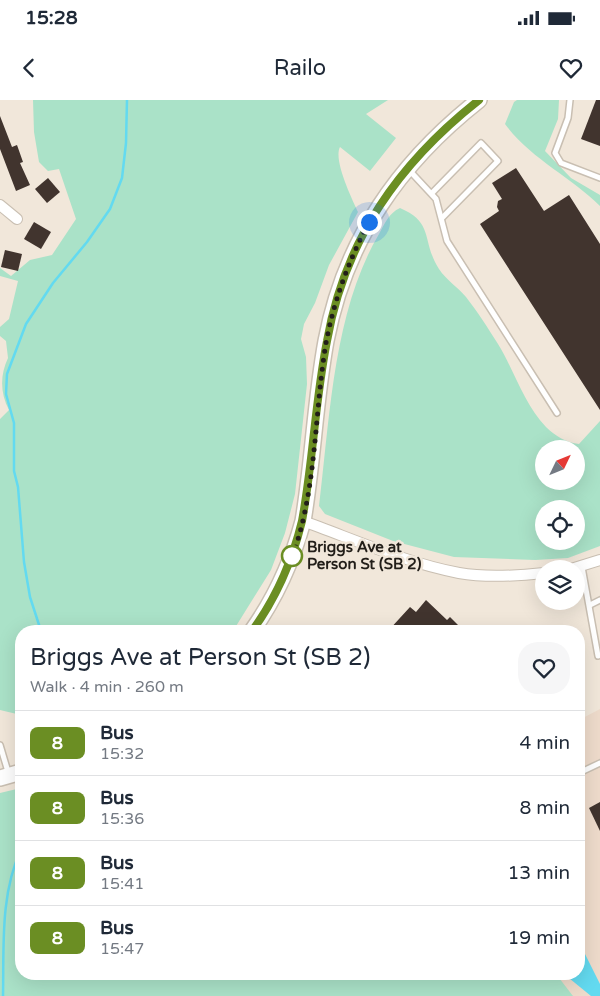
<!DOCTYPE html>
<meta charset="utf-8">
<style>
:root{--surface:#fff;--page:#f6f6f7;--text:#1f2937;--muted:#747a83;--line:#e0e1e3}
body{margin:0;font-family:"Varela Round",sans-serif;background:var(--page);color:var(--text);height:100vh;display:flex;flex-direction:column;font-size:19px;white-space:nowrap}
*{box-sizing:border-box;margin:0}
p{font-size:16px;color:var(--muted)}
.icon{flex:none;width:28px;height:28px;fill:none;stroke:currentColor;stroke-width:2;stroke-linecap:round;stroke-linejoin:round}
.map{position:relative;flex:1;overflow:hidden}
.details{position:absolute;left:15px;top:525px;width:570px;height:355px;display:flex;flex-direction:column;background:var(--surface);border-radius:20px;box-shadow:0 5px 20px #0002}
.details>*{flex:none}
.badge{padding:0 10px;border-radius:8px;font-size:18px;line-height:32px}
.needle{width:32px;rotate:47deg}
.tools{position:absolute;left:535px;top:340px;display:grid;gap:10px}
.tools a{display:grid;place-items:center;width:50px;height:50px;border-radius:50%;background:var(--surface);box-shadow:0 5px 20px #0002;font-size:25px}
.you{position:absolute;width:25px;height:25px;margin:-12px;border:4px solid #fff;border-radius:50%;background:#1a73e8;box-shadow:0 0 0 8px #1a73e833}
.map>.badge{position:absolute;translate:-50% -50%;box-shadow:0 0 0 2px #fff}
.round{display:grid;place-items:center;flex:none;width:52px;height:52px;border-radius:20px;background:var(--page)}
.overview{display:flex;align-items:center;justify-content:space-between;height:85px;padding:0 15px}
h1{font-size:24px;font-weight:600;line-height:38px}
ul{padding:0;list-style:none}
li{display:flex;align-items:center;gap:15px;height:65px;padding:0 15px;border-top:1px solid var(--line)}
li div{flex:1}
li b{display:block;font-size:19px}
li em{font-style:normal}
li .badge{min-width:55px;font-weight:700;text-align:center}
.status{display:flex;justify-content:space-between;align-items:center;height:35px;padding:0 25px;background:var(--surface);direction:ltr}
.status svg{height:14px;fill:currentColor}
header{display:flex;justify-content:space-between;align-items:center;height:65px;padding:0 15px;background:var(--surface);font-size:22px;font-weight:600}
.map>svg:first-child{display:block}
</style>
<div class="status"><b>15:28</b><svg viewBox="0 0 49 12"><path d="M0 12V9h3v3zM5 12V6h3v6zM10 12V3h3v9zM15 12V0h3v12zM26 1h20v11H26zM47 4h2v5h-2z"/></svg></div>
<header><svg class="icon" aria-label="back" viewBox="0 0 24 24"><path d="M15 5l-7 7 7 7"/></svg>Railo<svg class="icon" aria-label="heart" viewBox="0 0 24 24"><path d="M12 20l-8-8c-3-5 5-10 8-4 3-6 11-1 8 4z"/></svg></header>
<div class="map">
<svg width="600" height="896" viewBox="0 0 600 896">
<rect width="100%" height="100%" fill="#f1e7da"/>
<path fill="#eedbcb" d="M600 609V896H565L548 874H579V620Z"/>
<g fill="#aae2c8" fill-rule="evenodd">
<path d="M33 0H388L366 14 396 38 370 71 340 47C333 60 352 99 358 112L329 165 315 203 304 224 301 239 306 257 307 284 295 394 285 433 271 470 233 531H21V615L0 610V319L9 310C0 293 0 275 8 258L6 241 0 236V227L9 219 18 181 0 176V168L11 176 30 160 52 155 76 119 59 69 48 71 39 62 34 32Z"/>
<path d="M517 0H559L558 19 545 51 571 78 600 95V106C570 76 531 59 505 24L514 2Z"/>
<path d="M400 108C435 123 421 141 439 169 446 180 458 187 466 197 477 211 488 228 498 244 514 270 525 306 546 327 555 336 567 343 579 344L600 321V446L568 458 535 460 454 457 393 441 325 414 319 406C330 318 333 212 379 134 385 123 389 113 400 108ZM544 349H576V381H544ZM544 409H576V441H544Z"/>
<path d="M21 688V874H556L573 896H0V693Z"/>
</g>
<path fill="#63daf0" d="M579 842 600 884V896H591L564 874H579Z"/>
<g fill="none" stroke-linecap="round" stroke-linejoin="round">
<g stroke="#63daf0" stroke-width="2.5">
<path d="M41 531 30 497 24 462 18 387 14 371V323L6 294 7 274 26 224 53 183 87 142 110 109 122 78 126 43 127 0"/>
<path d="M3 896C4 849 0 793 21 750"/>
</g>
</g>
<g fill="#41342e">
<path d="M596 0H600V46L581 39Z"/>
<path d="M0 16 12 47 17 45 23 62 20 63 30 85 16 91 0 49Z"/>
<path d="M516 68 544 111 569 95 600 144V310L480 124 499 111 497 107 498 101 502 99 492 83Z"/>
<path d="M48 78 60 92 47 103 35 89Z"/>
<path d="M34 122 51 132 41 149 24 139Z"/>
<path d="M5 150 22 154 18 171 1 167Z"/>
<path d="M426 500 447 520 450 517 458 525 453 531H388L410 507 416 512Z"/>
<path d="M600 702V731L589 708Z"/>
</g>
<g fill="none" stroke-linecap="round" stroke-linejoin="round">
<g stroke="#c9bfb2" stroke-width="8">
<g id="lane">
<path d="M570 0 568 18 555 53 561 63 600 78"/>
<path d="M409 70 436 99 447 141 557 313"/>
<path d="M432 93 481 43 498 61 442 118"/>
<path d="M582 467 598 556"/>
<path d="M590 505 600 500"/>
<path d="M0 645 9 675"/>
<path d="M579 673 600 663"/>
</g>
</g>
<g stroke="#c9bfb2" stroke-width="12">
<g id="street">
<path d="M0 105 17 119"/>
<path d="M303 421C353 439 406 463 459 473 487 478 516 476 544 473"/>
<path d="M571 469 600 460"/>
</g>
</g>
<g stroke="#c9bfb2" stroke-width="18">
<g id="secondary">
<path d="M252 531C276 497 292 462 303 421 313 362 315 301 326 241 345 140 399 63 479 0"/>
<path d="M0 678 21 672"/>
</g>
</g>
<use href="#lane" stroke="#fff" stroke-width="5"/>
<use href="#street" stroke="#fff" stroke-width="10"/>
<use href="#secondary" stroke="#fff" stroke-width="15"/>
</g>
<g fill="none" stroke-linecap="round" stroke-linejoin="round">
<g stroke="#fff" stroke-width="11">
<path id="line" d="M252 531C277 497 292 462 302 421 313 362 315 301 327 241 345 139 399 63 479 0"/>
</g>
<use href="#line" stroke="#6b8e23" stroke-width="8"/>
<path stroke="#221e19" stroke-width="5" stroke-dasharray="0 9" d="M292 456 291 460C317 392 314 315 326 243 334 200 349 160 369 122"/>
</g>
<circle fill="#fff" stroke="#6b8e23" stroke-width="2.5" cx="292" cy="456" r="10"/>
<g text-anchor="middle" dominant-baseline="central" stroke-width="5" stroke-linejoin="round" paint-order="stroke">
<g font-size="15" font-weight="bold" fill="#221e19" stroke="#f1e7da" text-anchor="start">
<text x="307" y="447">Briggs Ave at<tspan x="307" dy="17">Person St (SB 2)</tspan></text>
</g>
</g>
</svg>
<div class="tools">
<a><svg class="needle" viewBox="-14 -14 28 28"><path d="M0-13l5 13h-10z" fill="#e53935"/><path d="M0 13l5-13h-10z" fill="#747a83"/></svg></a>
<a><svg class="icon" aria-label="locate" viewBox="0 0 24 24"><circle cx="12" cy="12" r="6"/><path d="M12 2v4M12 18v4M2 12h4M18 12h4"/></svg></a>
<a><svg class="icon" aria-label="layers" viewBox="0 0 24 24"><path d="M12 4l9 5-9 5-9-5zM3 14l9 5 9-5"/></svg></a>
</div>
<div class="you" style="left:369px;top:122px"></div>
<section class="details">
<div class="overview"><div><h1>Briggs Ave at Person St (SB 2)</h1><p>Walk · 4 min · 260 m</p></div><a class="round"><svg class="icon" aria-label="heart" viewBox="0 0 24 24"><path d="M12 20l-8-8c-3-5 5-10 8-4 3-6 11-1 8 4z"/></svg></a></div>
<ul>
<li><span class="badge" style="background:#6b8e23;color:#fff">8</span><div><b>Bus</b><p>15:32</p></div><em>4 min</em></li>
<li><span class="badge" style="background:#6b8e23;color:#fff">8</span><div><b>Bus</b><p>15:36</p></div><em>8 min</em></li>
<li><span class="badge" style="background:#6b8e23;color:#fff">8</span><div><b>Bus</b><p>15:41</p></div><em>13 min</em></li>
<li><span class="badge" style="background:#6b8e23;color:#fff">8</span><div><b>Bus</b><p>15:47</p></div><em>19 min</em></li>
</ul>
</section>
</div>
